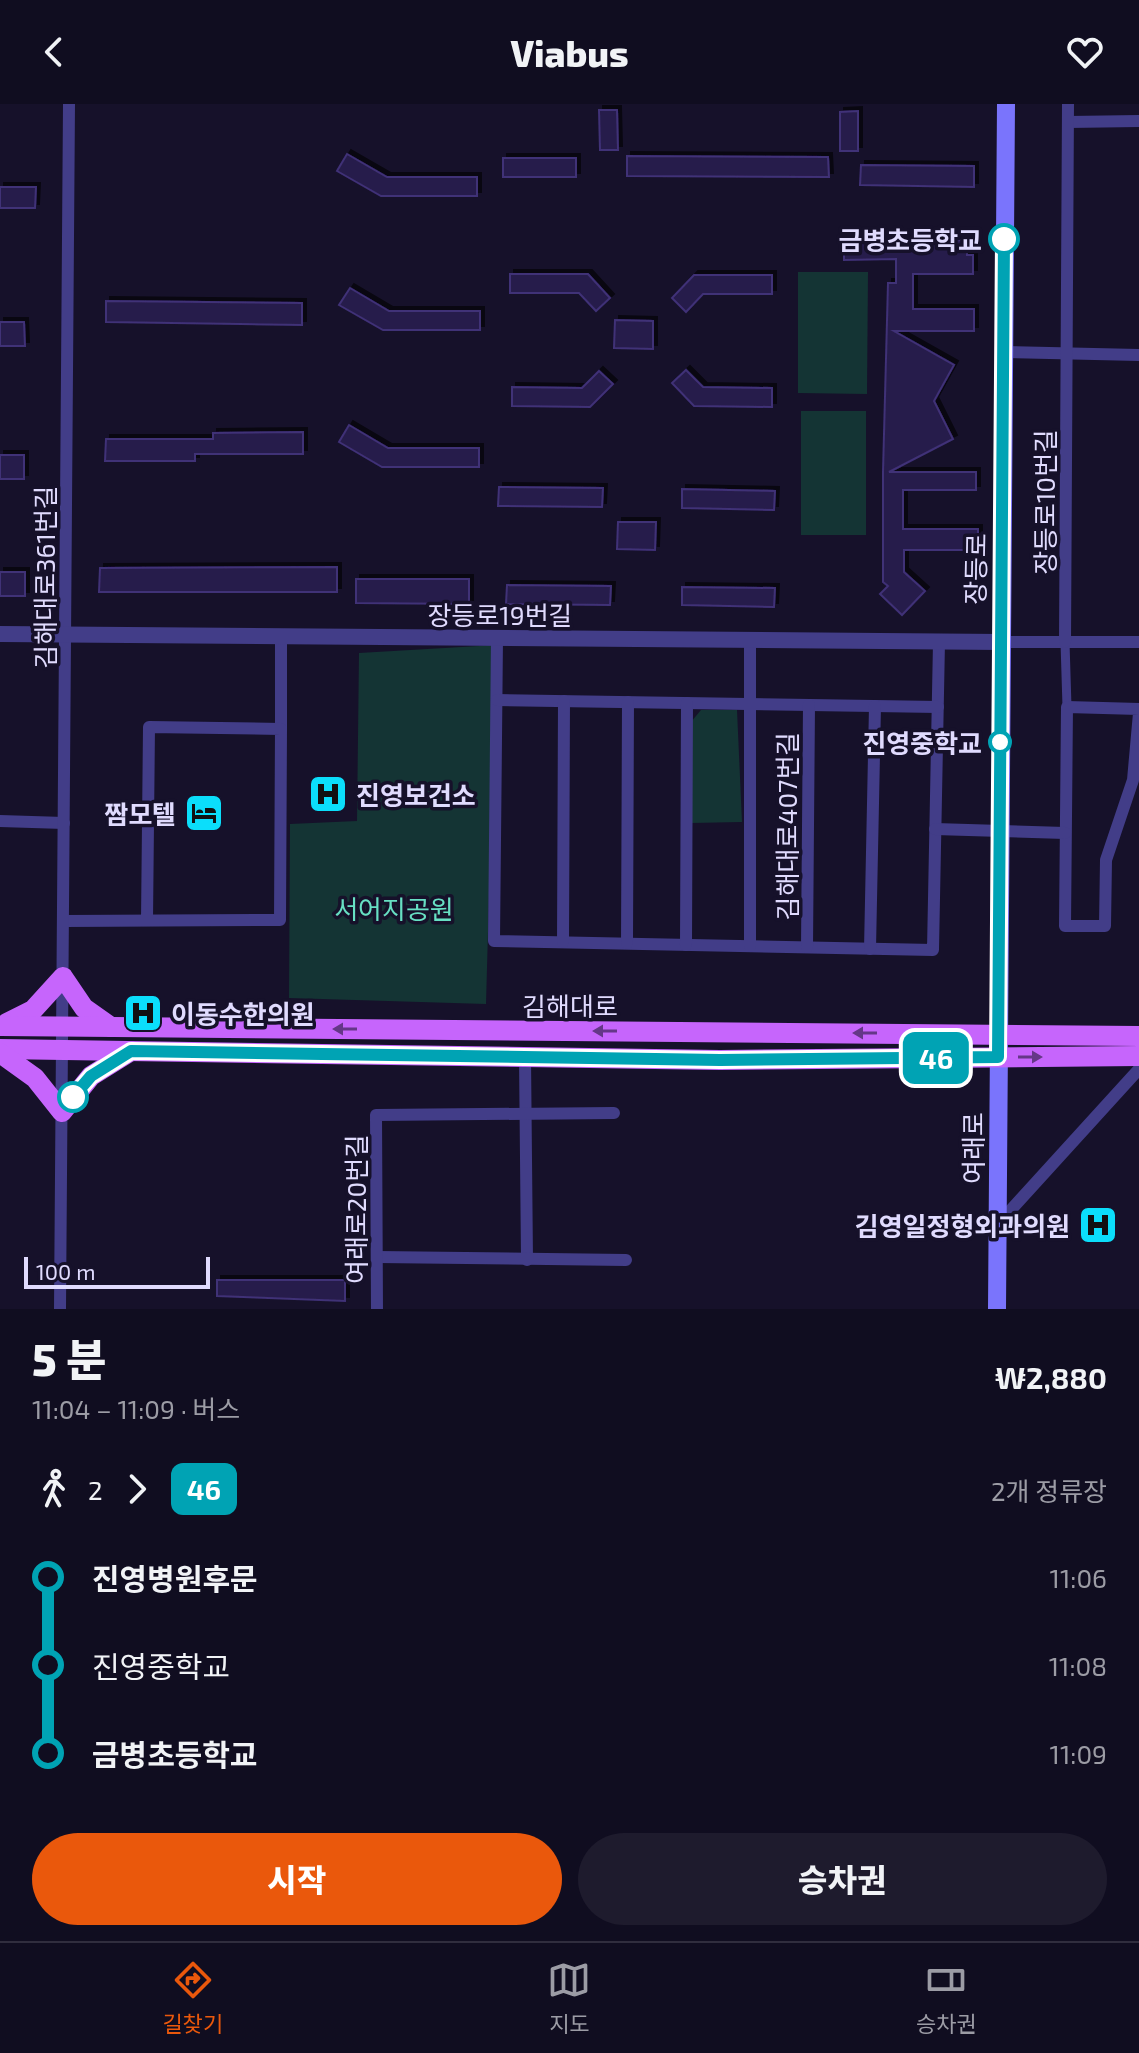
<!DOCTYPE html>
<html lang="ko">
<meta charset="utf-8">
<style>
:root{--surface:#100d20;--page:#1e1b2d;--text:#f1f3f6;--muted:#9c9ca5;--line:#302d3e;--accent:#ea580c}
body{margin:0;font-family:"Exo 2","Noto Sans KR",sans-serif;background:var(--page);color:var(--text);height:100vh;display:flex;flex-direction:column;font-size:30px;white-space:nowrap}
*{box-sizing:border-box;margin:0}
p{font-size:26px;color:var(--muted)}
.icon{flex:none;width:44px;height:44px;fill:none;stroke:currentColor;stroke-width:2;stroke-linecap:round;stroke-linejoin:round}
.map{position:relative;height:1205px;overflow:hidden}
.sheet{display:flex;flex-direction:column;background:var(--surface);flex:1}
.sheet>*{flex:none}
.badge{padding:0 16px;border-radius:12px;font-size:28px;line-height:52px}
.scale{position:absolute;left:24px;bottom:20px;width:186px;box-sizing:border-box;padding-left:8px;border:4px solid #e0dbfe;border-top:0;font-size:22px;line-height:28px;white-space:nowrap;color:#e0dbfe;-webkit-text-stroke:6px #16112a;paint-order:stroke}
.map>.badge{position:absolute;translate:-50% -50%;box-shadow:0 0 0 4px #fff}
.legs{display:flex;align-items:center;gap:12px;height:88px;padding:0 32px;font-size:26px}
.legs p{margin-inline-start:auto}
.head{display:flex;align-items:center;justify-content:space-between;height:136px;padding:0 32px}
h1{font-size:44px;font-weight:800;line-height:60px}
.action{display:flex;gap:16px;margin-top:auto;padding:16px 32px}
.action a{flex:1;height:92px;border-radius:48px;background:var(--accent);color:#fff;font-size:32px;font-weight:800;line-height:92px;text-align:center}
.action a+a{background:var(--page);color:var(--text)}
ul{padding:0 32px;list-style:none}
li{display:flex;align-items:center;gap:28px;height:88px;font-size:30px}
li i{display:grid;place-items:center;width:12px;height:100%;margin:0 10px;background:currentColor}
li i::after{content:'';width:20px;height:20px;margin:-10px;border:6px solid;border-radius:50%;background:var(--surface)}
li p{margin-inline-start:auto}
li:first-child i{background:linear-gradient(#0000 50%,currentColor 0)}
li:last-child i{background:linear-gradient(currentColor 50%,#0000 0)}
header{display:flex;justify-content:space-between;align-items:center;height:104px;padding:0 32px;background:var(--surface);font-size:36px;font-weight:800}
.menu{display:flex;justify-content:space-around;align-items:center;height:112px;border-top:2px solid var(--line);background:var(--surface);font-size:22px;color:var(--muted)}
.menu a{display:grid;justify-items:center;gap:4px}
.menu .active{color:var(--accent)}
.map>svg:first-child{display:block}
</style>
<header><svg class="icon" aria-label="back" viewBox="0 0 24 24"><path d="M15 5l-7 7 7 7"/></svg>Viabus<svg class="icon" aria-label="heart" viewBox="0 0 24 24"><path d="M12 20l-8-8c-3-5 5-10 8-4 3-6 11-1 8 4z"/></svg></header>
<div class="map">
<svg width="1139" height="1205" viewBox="0 0 1139 1205">
<defs>
<filter id="shadow"><feDropShadow dx="4" dy="-4" stdDeviation="0" flood-color="#0009"/></filter>
</defs>
<rect width="100%" height="100%" fill="#16112a"/>
<g fill="#143434">
<path d="M798 168H868L867 290 798 289Z"/>
<rect x="801" y="307" width="65" height="124"/>
<path d="M496 541 486 900 289 894 290 720 357 717 359 549Z"/>
<path d="M701 606H737L742 718 691 719V618Z"/>
</g>
<g fill="#281e4b" stroke="#3f3077" stroke-width="2" filter="url(#shadow)">
<path d="M599 6H617L618 46H600Z"/>
<path d="M858 7V47H840V8Z"/>
<path d="M347 50 387 73H477V92H381L337 67Z"/>
<path d="M627 52 828 53 829 73 627 72Z"/>
<rect x="503" y="54" width="73" height="19"/>
<path d="M861 61 974 62V83L860 81Z"/>
<path d="M0 83H36L35 104H0Z"/>
<path d="M967 136V151H973V170H913V205H974V227H894L954 261 934 297 953 335 889 368H976V386H903V425H978V446H904V468L925 487 902 511 880 490 888 482 883 478V368L888 179H896V155L844 156V137Z"/>
<path d="M510 170H588L610 194 596 207 579 189H510Z"/>
<path d="M694 171H772V190H703L686 208 672 194Z"/>
<path d="M350 184 389 207H480V226H383L339 201Z"/>
<path d="M106 197 302 199V221L106 218Z"/>
<path d="M615 216 653 217V245L614 244Z"/>
<path d="M0 218H24L25 242H0Z"/>
<path d="M686 266 703 283 772 284V303L694 302 672 279Z"/>
<path d="M599 267 613 280 590 303 512 302V283L582 284Z"/>
<path d="M349 321 388 344H479V363H382L339 338Z"/>
<path d="M303 328V350H195V357H105L106 335H213V329Z"/>
<rect x="0" y="351" width="24" height="24"/>
<path d="M499 383 603 384 602 403 498 402Z"/>
<path d="M682 385 775 387 774 406 682 404Z"/>
<path d="M618 418H656L655 446 617 445Z"/>
<path d="M337 463V488H99L100 464Z"/>
<rect x="0" y="468" width="25" height="24"/>
<path d="M356 475H469V500L356 499Z"/>
<path d="M507 481 611 482 610 501 506 500Z"/>
<path d="M682 483 775 484 774 503 682 501Z"/>
<path d="M217 1176H345V1197L217 1192Z"/>
</g>
<g fill="none" stroke-linecap="round" stroke-linejoin="round">
<path stroke="#423d88" stroke-width="9" d="M1065 538 1067 603"/>
<g stroke="#423d88" stroke-width="12">
<path d="M1068 18 1139 17"/>
<path d="M1003 248 1139 251"/>
<path d="M497 534 494 837 933 846 939 538"/>
<path d="M1001 538H1139"/>
<path d="M1065 538 1068 0"/>
<path d="M497 596 938 603"/>
<path d="M1139 605 1067 603 1065 822H1105L1106 756 1133 676 1139 609"/>
<path d="M281 625V532"/>
<path d="M0 717 64 719"/>
<path d="M935 725 1065 729"/>
<path d="M64 817 280 816 281 625 149 623 147 816"/>
<path d="M563 838 564 597"/>
<path d="M627 839 628 598"/>
<path d="M686 841 687 599"/>
<path d="M750 842V536"/>
<path d="M807 843 809 601"/>
<path d="M870 845 875 602"/>
<path d="M525 953 527 1156"/>
<path d="M998 1120 1139 965"/>
<path d="M377 1153 626 1156"/>
<path d="M60 1205 69 0"/>
<path d="M377 1205 376 1011 614 1009"/>
</g>
<path stroke="#423d88" stroke-width="16" d="M0 530 1001 538"/>
<path stroke="#7a74fc" stroke-width="18" d="M997 1205 1006 0"/>
<g stroke="#c665fc" stroke-width="20">
<path d="M7 919 33 906 63 873 84 904 111 923"/>
<path d="M0 922 1139 932"/>
<path d="M0 945 720 956 1139 952"/>
<path d="M0 949 35 974 62 1008 91 972 131 947"/>
</g>
</g>
<defs><path id="oneway-solid" d="M-6-.8H1V-3.2L6.5 0L1 3.2V.8H-6Z" transform="scale(2)"/></defs>
<g fill="#653788">
<use href="#oneway-solid" transform="translate(345 925) rotate(-180)"/>
<use href="#oneway-solid" transform="translate(605 927) rotate(-180)"/>
<use href="#oneway-solid" transform="translate(865 929) rotate(-180)"/>
<use href="#oneway-solid" transform="translate(1030 953)"/>
</g>
<g fill="none" stroke-linecap="round" stroke-linejoin="round">
<g stroke="#fff" stroke-width="18">
<path id="line-1" d="M73 993 91 972 131 947 720 956 998 953 1004 135"/>
</g>
<use href="#line-1" stroke="#00a3b4" stroke-width="12"/>
</g>
<defs>
<g id="hospital-square" transform="scale(2)"><rect x="-9" y="-9" width="18" height="18" rx="4" fill="#0bdefb" stroke="#16112a"/><path d="M-5-5h3v3.5h4V-5h3V5h-3V1.5h-4V5h-3Z" fill="#111"/></g>
<g id="hotel-square" transform="scale(2)"><rect x="-9" y="-9" width="18" height="18" rx="4" fill="#0bdefb" stroke="#16112a"/><path d="M-6-4.5h1.5V1H6V5H4.5V3h-9V5H-6ZM-4 0a1.8 1.8 0 1 1 3.6 0ZM.5 0V-2.5h3Q6-2.5 6 0Z" fill="#111"/></g>
</defs>
<g fill-rule="evenodd">
<use href="#hospital-square" x="328" y="690"/>
<use href="#hotel-square" x="204" y="709"/>
<use href="#hospital-square" x="143" y="909"/>
<use href="#hospital-square" x="1098" y="1121"/>
</g>
<g fill="#fff" stroke="#00a3b4" stroke-width="4">
<circle cx="1004" cy="135" r="14"/>
<circle cx="1000" cy="638" r="10"/>
<circle cx="73" cy="993" r="14"/>
</g>
<g text-anchor="middle" dominant-baseline="central" stroke-width="7" stroke-linejoin="round" paint-order="stroke">
<g font-size="26" font-weight="bold" fill="#e0dbfe" stroke="#16112a" text-anchor="end">
<text x="982" y="135">금병초등학교</text>
<text x="982" y="638">진영중학교</text>
</g>
<g font-size="26" fill="#e0dbfe" stroke="#16112a">
<text transform="translate(1044 398) rotate(-90)">장등로10번길</text>
<text transform="translate(975 465) rotate(-89)">장등로</text>
<text transform="translate(44 473) rotate(-90)">김해대로361번길</text>
<text x="500" y="510">장등로19번길</text>
<text transform="translate(786 722) rotate(-90)">김해대로407번길</text>
<text x="570" y="901">김해대로</text>
<text transform="translate(972 1044) rotate(-90)">여래로</text>
<text transform="translate(355 1105) rotate(-90)">여래로20번길</text>
</g>
<g font-size="26" font-weight="bold" fill="#e0dbfe" stroke="#16112a" text-anchor="start">
<text x="356" y="690">진영보건소</text>
<text x="176" y="709" text-anchor="end">짬모텔</text>
<text x="171" y="909">이동수한의원</text>
<text x="1070" y="1121" text-anchor="end">김영일정형외과의원</text>
</g>
<g font-size="26" fill="#67dfc3" stroke="#16112a">
<text x="394" y="804">서어지공원</text>
</g>
</g>
</svg>
<div class="scale">100 m</div>
<b class="badge" style="left:936px;top:954px;background:#00a3b4;color:#fff">46</b>
</div>
<section class="sheet">
<div class="head"><div><h1>5 분</h1><p>11:04 – 11:09 · 버스</p></div><b>₩2,880</b></div>
<div class="legs"><svg class="icon" aria-label="walk" viewBox="0 0 24 24"><circle cx="13" cy="4" r="2"/><path d="M13 8l-2 6 4 7M11 14l-3 7M7 12l3-4h3l4 4"/></svg>2<svg class="icon" aria-label="forward" viewBox="0 0 24 24"><path d="M9 5l7 7-7 7"/></svg><b class="badge" style="background:#00a3b4;color:#fff">46</b><p>2개 정류장</p></div>
<ul>
<li><i style="color:#00a3b4"></i><b>진영병원후문</b><p>11:06</p></li>
<li><i style="color:#00a3b4"></i><span>진영중학교</span><p>11:08</p></li>
<li><i style="color:#00a3b4"></i><b>금병초등학교</b><p>11:09</p></li>
</ul>
<div class="action"><a>시작</a><a>승차권</a></div>
</section>
<nav class="menu">
<a class="active"><svg class="icon" aria-label="directions" viewBox="0 0 24 24"><path d="M12 3l9 9-9 9-9-9zM9 14v-3h6M13 9l2 2-2 2"/></svg>길찾기</a>
<a><svg class="icon" aria-label="map" viewBox="0 0 24 24"><path d="M3 6l6-2 6 2 6-2v14l-6 2-6-2-6 2zM9 4v14M15 6v14"/></svg>지도</a>
<a><svg class="icon" aria-label="tickets" viewBox="0 0 24 24"><path d="M3 7h18v10H3zM15 7v10"/></svg>승차권</a>
</nav>
